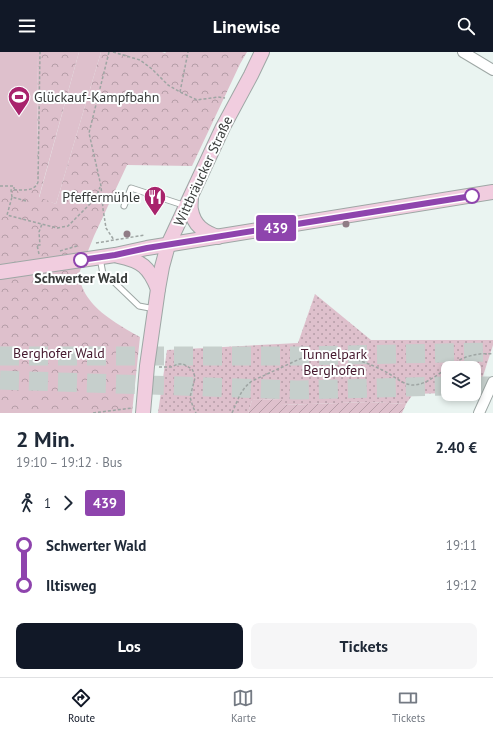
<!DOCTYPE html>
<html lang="de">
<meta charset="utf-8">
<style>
:root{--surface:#fff;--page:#f6f6f7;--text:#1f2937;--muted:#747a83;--line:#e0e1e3;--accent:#111827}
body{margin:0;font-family:"PT Sans",sans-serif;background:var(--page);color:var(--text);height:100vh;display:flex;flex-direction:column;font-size:15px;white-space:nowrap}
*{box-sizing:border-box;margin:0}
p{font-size:13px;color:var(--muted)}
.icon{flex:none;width:22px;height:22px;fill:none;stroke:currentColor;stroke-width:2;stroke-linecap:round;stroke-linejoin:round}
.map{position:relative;height:361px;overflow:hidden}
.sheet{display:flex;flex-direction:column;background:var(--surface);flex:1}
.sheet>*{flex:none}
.badge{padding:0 8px;border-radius:3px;font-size:14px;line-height:26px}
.tools{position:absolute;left:441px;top:309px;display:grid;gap:8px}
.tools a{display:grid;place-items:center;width:40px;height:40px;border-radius:8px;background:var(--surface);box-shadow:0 2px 6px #0003;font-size:20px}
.map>.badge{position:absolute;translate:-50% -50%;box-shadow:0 0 0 2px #fff}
.legs{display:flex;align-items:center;gap:6px;height:44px;padding:0 16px;font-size:13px}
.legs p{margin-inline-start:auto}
.summary{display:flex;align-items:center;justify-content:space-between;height:68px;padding:0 16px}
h1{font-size:22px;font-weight:600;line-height:30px}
.cta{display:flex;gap:8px;margin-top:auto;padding:8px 16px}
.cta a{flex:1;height:46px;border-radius:8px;background:var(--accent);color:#fff;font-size:16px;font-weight:600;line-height:46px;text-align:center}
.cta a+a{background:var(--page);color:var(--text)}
ul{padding:0 16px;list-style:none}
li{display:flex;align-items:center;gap:14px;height:40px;font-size:15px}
li i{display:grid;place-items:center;width:6px;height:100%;margin:0 5px;background:currentColor}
li i::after{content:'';width:10px;height:10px;margin:-5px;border:3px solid;border-radius:50%;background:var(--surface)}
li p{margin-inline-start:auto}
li:first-child i{background:linear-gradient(#0000 50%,currentColor 0)}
li:last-child i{background:linear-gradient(currentColor 50%,#0000 0)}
header{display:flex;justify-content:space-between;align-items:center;height:52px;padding:0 16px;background:var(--accent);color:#fff;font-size:18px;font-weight:600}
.dock{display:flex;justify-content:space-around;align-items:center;height:56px;border-top:1px solid var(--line);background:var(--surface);font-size:11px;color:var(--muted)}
.dock a{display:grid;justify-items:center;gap:2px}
.dock .active{color:var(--accent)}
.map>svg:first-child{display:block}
</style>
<header><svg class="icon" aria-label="menu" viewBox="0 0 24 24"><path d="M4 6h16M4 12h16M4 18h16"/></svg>Linewise<svg class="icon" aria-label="search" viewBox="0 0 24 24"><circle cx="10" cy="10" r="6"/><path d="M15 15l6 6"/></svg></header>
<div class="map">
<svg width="493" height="361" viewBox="0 0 493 361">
<defs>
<pattern id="forest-crowns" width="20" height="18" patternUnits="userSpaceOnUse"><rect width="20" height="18" fill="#dec0cc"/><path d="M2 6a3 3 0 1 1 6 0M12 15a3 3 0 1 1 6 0" fill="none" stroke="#b59da7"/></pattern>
<pattern id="park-dots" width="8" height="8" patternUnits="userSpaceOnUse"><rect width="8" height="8" fill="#dec0cc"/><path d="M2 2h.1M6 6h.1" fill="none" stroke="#b59da7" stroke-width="1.8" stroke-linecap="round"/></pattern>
<pattern id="garden-furrows" width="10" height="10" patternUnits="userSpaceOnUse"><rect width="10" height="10" fill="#dec0cc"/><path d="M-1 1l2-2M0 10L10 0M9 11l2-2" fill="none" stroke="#b59da7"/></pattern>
</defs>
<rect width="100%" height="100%" fill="#eaf4f1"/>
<g fill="#dec0cc">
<path d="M0 0H38L37 130 35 133H0Z"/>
<path d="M79 0H101L56 152 39 146Z"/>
</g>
<path fill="url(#forest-crowns)" d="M38 0H79L39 145 56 152 101 0H162L165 1 166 0H247L240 12 192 114 127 113 94 184 78 224C81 232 84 241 89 247 99 262 124 276 140 285L132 361H0V133H35L37 130Z"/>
<path fill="url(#park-dots)" d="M315 242 371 288H493V293L483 324 472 347 462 342H474V316H448V341L413 342 406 352 369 350 281 353V347L252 348 248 361H158L167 298 298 291Z"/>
<path fill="url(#garden-furrows)" d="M282 347 281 353 369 350 406 352 402 361H248L252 348Z"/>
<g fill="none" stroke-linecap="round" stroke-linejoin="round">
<g stroke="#c6cfcc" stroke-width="19" stroke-dasharray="19 10" stroke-linecap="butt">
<path d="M0 304H299L493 300"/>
<path d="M0 328 297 338 448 334"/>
<path d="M474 334H493"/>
</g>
<g stroke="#9ea7a5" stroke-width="7">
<g id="lane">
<path d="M124 154 131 136 186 154"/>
<path d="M100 206 103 222 113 229 139 254 155 257"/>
</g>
</g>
<g stroke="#9ea7a5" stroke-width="12">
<g id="street">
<path d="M463 0 493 18"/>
<path d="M479 361 493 330"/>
</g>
</g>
<g stroke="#9ea7a5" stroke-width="16">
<g id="secondary">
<path d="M191 145C191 149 190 154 191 158 194 174 204 180 218 185"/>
<path d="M118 204C142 209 149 215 158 237"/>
<path d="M0 220 115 203 147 196 493 140"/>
<path d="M143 361 147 314 158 237 162 215 168 193 223 75 251 23 262 0"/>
</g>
</g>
<g stroke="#9ea5a3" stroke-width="1.5" stroke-dasharray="3 2" stroke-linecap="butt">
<path d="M109 0 89 81 101 134 103 157 106 176 114 188"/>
<path d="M113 0 140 8 152 17 168 33 180 40 197 48 218 45 225 46"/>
<path d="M180 40 188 0"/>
<path d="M0 134H14V137"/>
<path d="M12 145 11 138C21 137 34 141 38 130L40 0"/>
<path d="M26 149 12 145 7 163 57 176 68 174 96 146 100 135"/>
<path d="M96 191 145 183"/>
<path d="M60 199 77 194"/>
<path d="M39 202 37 193H40L39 180 42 172"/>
<path d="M159 315H171L178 312H183L192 317 194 321 195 326 190 345 193 355 196 361"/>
<path d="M93 361 132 356"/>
<path d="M232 361C238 348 240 338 252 329L304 305C309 303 315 301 321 301 340 300 372 312 388 321 396 326 403 332 412 333 430 334 449 311 466 305 475 302 484 301 493 302"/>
</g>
<use href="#lane" stroke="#fff" stroke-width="5"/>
<use href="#street" stroke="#fff" stroke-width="10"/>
<use href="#secondary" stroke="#f1cddf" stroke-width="14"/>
</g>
<g fill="#907c86">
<circle cx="346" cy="172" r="3.5"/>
<circle cx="127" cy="182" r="3.5"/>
<circle cx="272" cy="185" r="3.5"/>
</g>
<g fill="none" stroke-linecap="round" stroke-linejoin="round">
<g stroke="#fff" stroke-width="9">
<path id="line-1" d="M81 208 115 203 147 196 472 144"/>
</g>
<use href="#line-1" stroke="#8e44ad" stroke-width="6"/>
</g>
<defs>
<g id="stadium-pin" transform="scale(1.15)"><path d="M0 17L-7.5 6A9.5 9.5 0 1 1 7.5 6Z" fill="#a8236c" stroke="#fdffff"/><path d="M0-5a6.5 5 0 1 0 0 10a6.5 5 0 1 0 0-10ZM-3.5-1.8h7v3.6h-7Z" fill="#fff"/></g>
<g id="restaurant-pin" transform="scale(1.15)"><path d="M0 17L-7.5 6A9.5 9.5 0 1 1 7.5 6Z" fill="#a8236c" stroke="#fdffff"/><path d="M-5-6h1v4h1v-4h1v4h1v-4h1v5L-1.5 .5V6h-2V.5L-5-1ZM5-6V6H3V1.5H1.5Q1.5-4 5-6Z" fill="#fff"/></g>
</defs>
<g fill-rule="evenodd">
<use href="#stadium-pin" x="19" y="45"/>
<use href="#restaurant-pin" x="155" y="145"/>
</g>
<g fill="#fff" stroke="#8e44ad" stroke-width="2">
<circle cx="472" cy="144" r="7"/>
<circle cx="81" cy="208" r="7"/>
</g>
<g text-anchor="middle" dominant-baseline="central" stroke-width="4" stroke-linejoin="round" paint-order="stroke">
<g font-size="14" fill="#383b3a" stroke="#fdffff" text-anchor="start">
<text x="34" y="45">Glückauf-Kampfbahn</text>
<text x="140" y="145" text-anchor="end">Pfeffermühle</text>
</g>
<g font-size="14" fill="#383b3a" stroke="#fdffff">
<text transform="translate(203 119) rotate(-65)">Wittbräucker Straße</text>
</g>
<g font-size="14" font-weight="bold" fill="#383b3a" stroke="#fdffff">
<text x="81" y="226">Schwerter Wald</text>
</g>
<g font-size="14" fill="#461a2f" stroke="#fdffff">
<text x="59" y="301">Berghofer Wald</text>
<text x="334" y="302">Tunnelpark<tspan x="334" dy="16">Berghofen</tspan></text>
</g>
</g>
</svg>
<div class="tools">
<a><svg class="icon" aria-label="layers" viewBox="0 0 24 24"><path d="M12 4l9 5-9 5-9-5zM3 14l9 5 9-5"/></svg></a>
</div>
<b class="badge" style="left:276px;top:176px;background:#8e44ad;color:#fff">439</b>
</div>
<section class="sheet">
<div class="summary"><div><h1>2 Min.</h1><p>19:10 – 19:12 · Bus</p></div><b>2.40 €</b></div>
<div class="legs"><svg class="icon" aria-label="walk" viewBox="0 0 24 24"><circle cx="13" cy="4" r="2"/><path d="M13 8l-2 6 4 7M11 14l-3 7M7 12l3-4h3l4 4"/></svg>1<svg class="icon" aria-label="forward" viewBox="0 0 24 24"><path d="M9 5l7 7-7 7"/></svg><b class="badge" style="background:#8e44ad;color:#fff">439</b></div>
<ul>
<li><i style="color:#8e44ad"></i><b>Schwerter Wald</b><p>19:11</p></li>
<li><i style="color:#8e44ad"></i><b>Iltisweg</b><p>19:12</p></li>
</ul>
<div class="cta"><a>Los</a><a>Tickets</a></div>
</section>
<nav class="dock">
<a class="active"><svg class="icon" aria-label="directions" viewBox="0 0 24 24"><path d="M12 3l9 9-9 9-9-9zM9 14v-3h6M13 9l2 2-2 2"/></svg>Route</a>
<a><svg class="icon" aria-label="map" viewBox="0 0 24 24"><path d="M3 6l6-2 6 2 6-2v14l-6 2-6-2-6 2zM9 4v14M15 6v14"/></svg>Karte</a>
<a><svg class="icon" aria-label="tickets" viewBox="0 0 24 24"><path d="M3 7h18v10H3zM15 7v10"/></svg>Tickets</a>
</nav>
